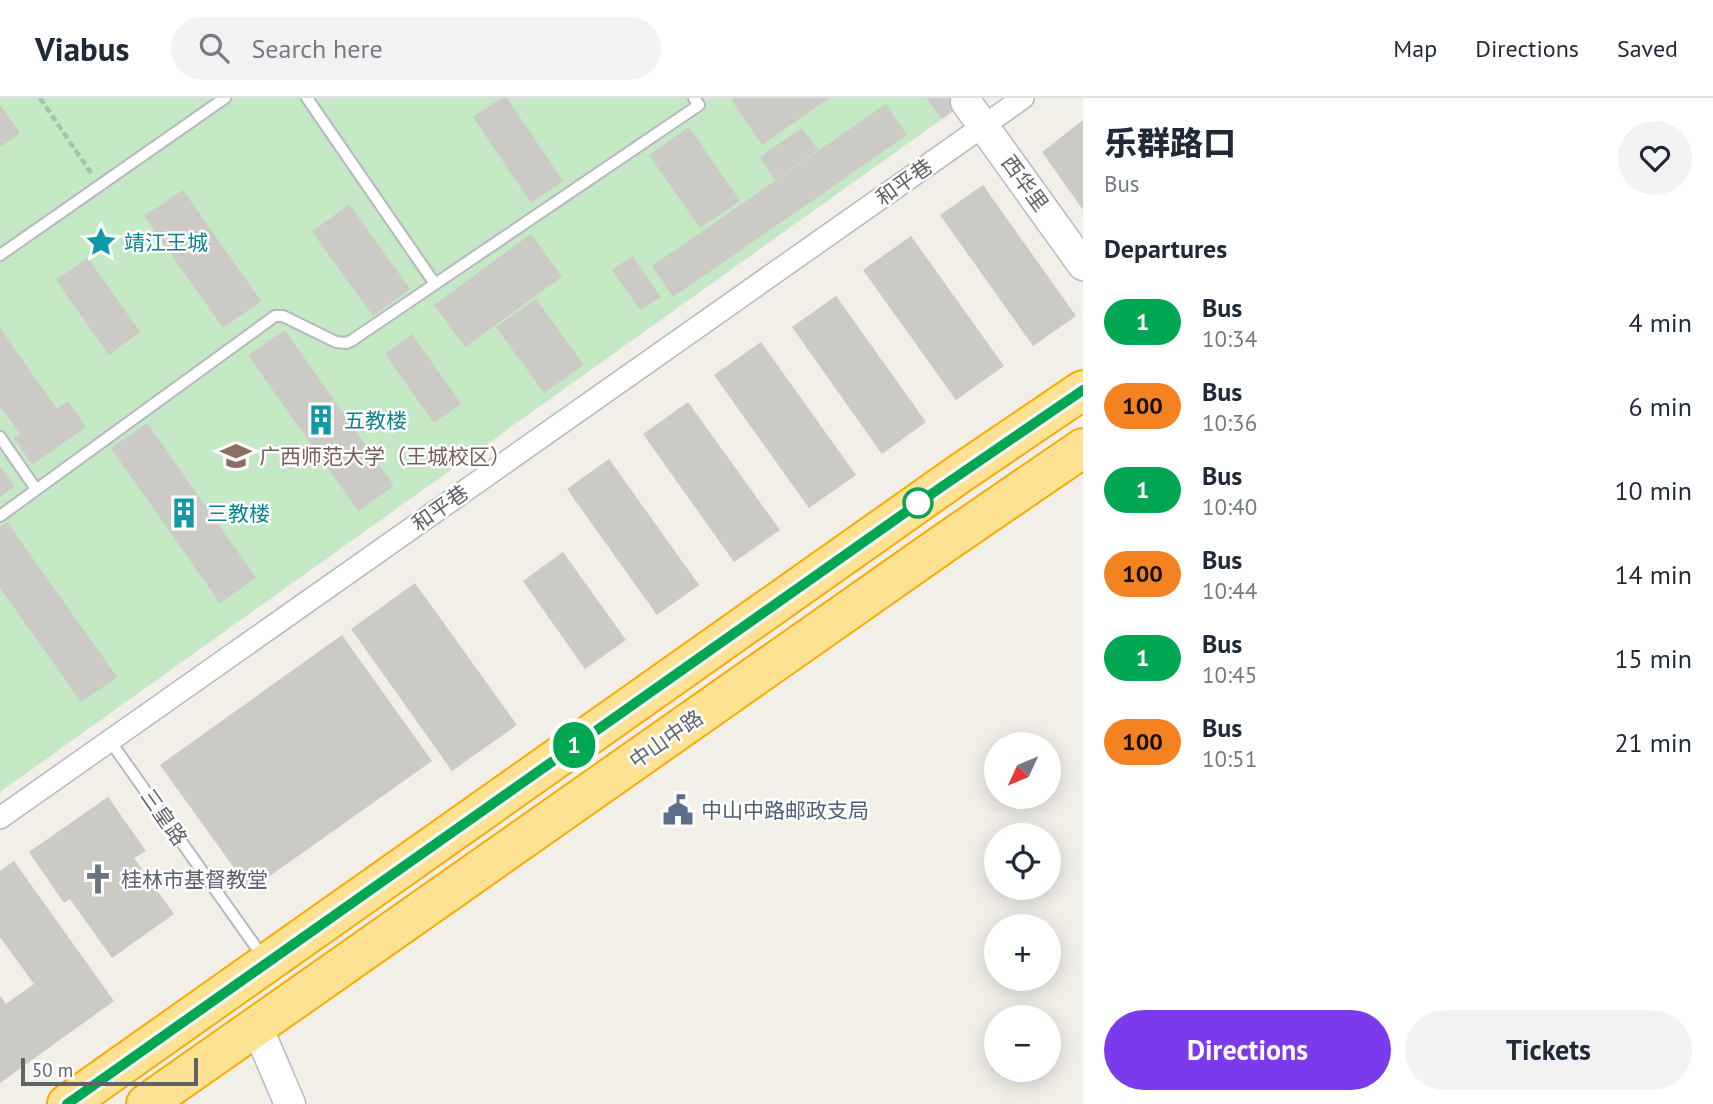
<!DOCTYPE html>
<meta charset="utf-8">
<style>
:root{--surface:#fff;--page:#f2f2f3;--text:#1f2937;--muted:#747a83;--line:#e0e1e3;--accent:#7c3aed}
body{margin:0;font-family:"PT Sans","Noto Sans SC",sans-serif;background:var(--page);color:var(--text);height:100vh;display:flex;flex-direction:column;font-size:26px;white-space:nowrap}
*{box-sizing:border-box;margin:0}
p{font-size:23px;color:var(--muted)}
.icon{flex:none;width:38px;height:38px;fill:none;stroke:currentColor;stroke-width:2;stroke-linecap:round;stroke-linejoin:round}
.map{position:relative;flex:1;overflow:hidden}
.drawer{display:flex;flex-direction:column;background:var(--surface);width:630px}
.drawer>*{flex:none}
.badge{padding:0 14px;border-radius:23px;font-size:24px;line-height:46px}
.needle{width:46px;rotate:226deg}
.buttons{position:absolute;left:984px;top:634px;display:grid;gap:14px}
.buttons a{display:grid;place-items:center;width:77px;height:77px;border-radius:50%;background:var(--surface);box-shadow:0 4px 18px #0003;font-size:35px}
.scale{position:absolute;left:21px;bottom:18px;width:177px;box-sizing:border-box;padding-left:7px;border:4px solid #5f6368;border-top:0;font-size:19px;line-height:24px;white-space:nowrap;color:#5f6368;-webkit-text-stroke:5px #fff;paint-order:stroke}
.map>.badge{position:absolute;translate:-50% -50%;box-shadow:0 0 0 4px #fff}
h2{padding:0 21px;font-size:26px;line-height:63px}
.round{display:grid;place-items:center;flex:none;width:74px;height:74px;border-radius:37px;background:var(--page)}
.head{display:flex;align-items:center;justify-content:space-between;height:119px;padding:0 21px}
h1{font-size:33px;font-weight:800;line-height:52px}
.primary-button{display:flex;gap:14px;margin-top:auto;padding:14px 21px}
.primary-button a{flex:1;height:80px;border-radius:42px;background:var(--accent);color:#fff;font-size:28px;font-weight:800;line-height:80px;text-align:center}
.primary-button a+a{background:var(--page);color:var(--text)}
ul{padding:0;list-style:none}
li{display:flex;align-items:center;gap:21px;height:84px;padding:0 21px}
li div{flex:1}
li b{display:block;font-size:26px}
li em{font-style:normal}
li .badge{min-width:77px;font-weight:700;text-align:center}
header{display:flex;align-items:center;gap:42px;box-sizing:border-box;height:98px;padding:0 35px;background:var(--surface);border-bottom:2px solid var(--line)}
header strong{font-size:33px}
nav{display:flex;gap:38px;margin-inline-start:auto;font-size:24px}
.search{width:490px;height:63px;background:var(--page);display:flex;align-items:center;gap:18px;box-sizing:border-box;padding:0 24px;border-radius:38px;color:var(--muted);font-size:26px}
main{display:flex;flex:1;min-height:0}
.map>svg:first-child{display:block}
</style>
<header>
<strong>Viabus</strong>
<div class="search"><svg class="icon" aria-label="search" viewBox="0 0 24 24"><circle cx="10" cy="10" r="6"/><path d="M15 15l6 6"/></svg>Search here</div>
<nav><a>Map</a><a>Directions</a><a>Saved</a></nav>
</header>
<main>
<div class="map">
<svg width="1083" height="1006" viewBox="0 0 1083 1006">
<rect width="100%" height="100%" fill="#f1efe8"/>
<path fill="#c5e8c5" d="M0 0H926L942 21 0 694Z"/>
<g fill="#cccac5">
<path d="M502 0H507L563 83 531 105 473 19Z"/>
<path d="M735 0H829L762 47 732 3Z"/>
<path d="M926 0H972L942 21Z"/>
<path d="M886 6 907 37 673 199 652 168Z"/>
<path d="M0 7 20 35 0 49Z"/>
<path d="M1083 22V112L1042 54Z"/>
<path d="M689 29 740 103 700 130 649 57Z"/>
<path d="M802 30 818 52 775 82 760 59Z"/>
<path d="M983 87 1076 218 1033 248 940 117Z"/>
<path d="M183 92 261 203 223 230 144 118Z"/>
<path d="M349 106 410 191 373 218 312 134Z"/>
<path d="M531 136 562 179 465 249 434 207Z"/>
<path d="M911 138 1004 268 956 302 863 172Z"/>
<path d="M632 158 661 199 640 212 612 172Z"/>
<path d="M88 160 140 234 109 257 56 182Z"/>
<path d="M836 198 926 324 882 356 792 229Z"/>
<path d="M536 201 584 267 544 295 496 229Z"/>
<path d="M0 230 57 311 68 303 86 329 32 367 14 340 20 336 0 308Z"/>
<path d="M285 232 394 388 358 413 248 257Z"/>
<path d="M412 236 461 306 434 325 385 256Z"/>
<path d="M761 244 856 377 809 410 714 277Z"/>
<path d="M688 304 780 432 734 464 643 336Z"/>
<path d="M147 325 256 480 220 505 111 350Z"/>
<path d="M609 361 699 487 657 517 567 391Z"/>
<path d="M0 368 15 388 0 399Z"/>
<path d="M7 424 117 579 81 604 0 490V429Z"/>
<path d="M563 454 626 542 585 571 523 483Z"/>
<path d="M415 485 517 627 452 673 351 531Z"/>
<path d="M342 537 432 663 250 792 160 667Z"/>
<path d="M108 699 146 753 134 760 174 816 112 860 70 801 64 805 29 754Z"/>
<path d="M14 763 114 903 0 985V898L6 906 34 886 0 839V773Z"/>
</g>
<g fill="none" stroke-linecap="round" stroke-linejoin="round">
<g stroke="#b5b8bc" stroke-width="14">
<g id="lane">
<path d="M307 0 435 186"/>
<path d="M0 157 225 0"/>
<path d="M0 339 36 391"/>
<path d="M0 418 275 218H283L336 244 346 245 351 243 699 7 694 0"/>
<path d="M110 643 263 859"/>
</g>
</g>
<g stroke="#b5b8bc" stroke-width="24">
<path id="street" d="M0 720 1023 0"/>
</g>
<g stroke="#b6babf" stroke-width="33">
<g id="secondary">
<path d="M966 4 1083 167"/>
<path d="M257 929 290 1006"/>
</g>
</g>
<g stroke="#f9ab00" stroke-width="42">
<g id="highway">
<path d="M67 1006 962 374 1083 292"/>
<path d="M146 1006 943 446 1083 350"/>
</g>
</g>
<path stroke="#9cc7a9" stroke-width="4.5" stroke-dasharray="7 3.5" stroke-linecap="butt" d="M40 0 91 75"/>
<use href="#lane" stroke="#fff" stroke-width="10"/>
<use href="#street" stroke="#fff" stroke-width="21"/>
<use href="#secondary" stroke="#fff" stroke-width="30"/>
<use href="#highway" stroke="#fde293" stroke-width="38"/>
</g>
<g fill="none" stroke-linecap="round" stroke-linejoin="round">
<g stroke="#fff" stroke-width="16">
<path id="line" d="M67 1006 940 390 1083 292"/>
</g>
<use href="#line" stroke="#00a651" stroke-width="10"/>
</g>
<defs>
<g id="sight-bare" transform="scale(2.415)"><path d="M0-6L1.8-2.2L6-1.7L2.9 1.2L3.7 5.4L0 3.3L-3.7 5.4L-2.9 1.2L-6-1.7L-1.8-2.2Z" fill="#0f9aa8" stroke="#fff" stroke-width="2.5" paint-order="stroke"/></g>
<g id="building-bare" transform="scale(2.415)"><path d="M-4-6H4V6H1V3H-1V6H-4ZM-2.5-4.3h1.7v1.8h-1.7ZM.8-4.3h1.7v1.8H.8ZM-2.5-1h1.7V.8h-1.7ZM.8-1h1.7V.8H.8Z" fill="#0f9aa8" stroke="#fff" stroke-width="2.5" paint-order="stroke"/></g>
<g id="university-bare" transform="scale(2.415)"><path d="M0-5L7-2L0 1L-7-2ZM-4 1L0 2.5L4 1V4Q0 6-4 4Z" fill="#8d6e63" stroke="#fff" stroke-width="2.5" paint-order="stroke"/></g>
<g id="civic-bare" transform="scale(2.415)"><path d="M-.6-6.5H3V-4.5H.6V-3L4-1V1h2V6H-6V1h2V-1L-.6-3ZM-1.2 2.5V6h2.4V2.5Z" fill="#5c6f8a" stroke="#fff" stroke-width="2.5" paint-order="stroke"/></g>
<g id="church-bare" transform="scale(2.415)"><path d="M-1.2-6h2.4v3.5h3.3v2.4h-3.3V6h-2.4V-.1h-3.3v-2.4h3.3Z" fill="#6b7280" stroke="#fff" stroke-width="2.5" paint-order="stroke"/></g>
</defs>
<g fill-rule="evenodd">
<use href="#sight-bare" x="101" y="144"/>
<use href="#building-bare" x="321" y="322"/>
<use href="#university-bare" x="236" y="358"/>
<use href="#building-bare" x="184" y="415"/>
<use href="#civic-bare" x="678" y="712"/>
<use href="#church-bare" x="98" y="781"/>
</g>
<circle fill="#fff" stroke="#00a651" stroke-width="3.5" cx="918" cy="405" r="14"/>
<g text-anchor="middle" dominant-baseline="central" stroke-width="5" stroke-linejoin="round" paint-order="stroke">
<g font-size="21" fill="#5f6368" stroke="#fff">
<text transform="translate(904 84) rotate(-35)">和平巷</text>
<text transform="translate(1025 85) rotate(54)">西华里</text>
<text transform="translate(440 410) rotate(-35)">和平巷</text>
<text transform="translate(666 641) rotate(-35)">中山中路</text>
<text transform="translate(164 719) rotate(55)">三皇路</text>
</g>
<g font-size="21" fill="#0d838f" stroke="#fff" text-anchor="start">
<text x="124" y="144">靖江王城</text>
<text x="344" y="322">五教楼</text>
<text x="207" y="415">三教楼</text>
</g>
<g font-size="21" fill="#785e54" stroke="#fff" text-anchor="start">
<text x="259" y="358">广西师范大学（王城校区）</text>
</g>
<g font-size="21" fill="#4e5e75" stroke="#fff" text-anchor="start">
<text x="701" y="712">中山中路邮政支局</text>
</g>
<g font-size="21" fill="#5b616d" stroke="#fff" text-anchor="start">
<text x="121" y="781">桂林市基督教堂</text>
</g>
</g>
</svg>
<div class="buttons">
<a><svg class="needle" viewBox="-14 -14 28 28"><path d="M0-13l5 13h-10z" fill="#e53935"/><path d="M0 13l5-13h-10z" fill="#747a83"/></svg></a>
<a><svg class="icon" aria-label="locate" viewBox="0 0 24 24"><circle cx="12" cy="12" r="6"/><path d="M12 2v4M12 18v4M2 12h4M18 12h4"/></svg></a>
<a>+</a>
<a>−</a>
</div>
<div class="scale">50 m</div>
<b class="badge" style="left:574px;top:647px;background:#00a651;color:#fff">1</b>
</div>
<section class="drawer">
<div class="head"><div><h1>乐群路口</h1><p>Bus</p></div><a class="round"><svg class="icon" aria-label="heart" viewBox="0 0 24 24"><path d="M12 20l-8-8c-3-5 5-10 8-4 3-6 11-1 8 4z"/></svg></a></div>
<h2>Departures</h2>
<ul>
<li><span class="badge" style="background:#00a651;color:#fff">1</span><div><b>Bus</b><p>10:34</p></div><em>4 min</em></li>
<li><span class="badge" style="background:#f58220;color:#111">100</span><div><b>Bus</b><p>10:36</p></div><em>6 min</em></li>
<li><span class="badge" style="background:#00a651;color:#fff">1</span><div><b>Bus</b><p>10:40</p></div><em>10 min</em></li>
<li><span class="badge" style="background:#f58220;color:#111">100</span><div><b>Bus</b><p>10:44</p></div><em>14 min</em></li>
<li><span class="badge" style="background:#00a651;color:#fff">1</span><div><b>Bus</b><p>10:45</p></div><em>15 min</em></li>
<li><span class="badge" style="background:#f58220;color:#111">100</span><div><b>Bus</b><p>10:51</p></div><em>21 min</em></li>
</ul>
<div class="primary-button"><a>Directions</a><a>Tickets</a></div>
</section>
</main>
